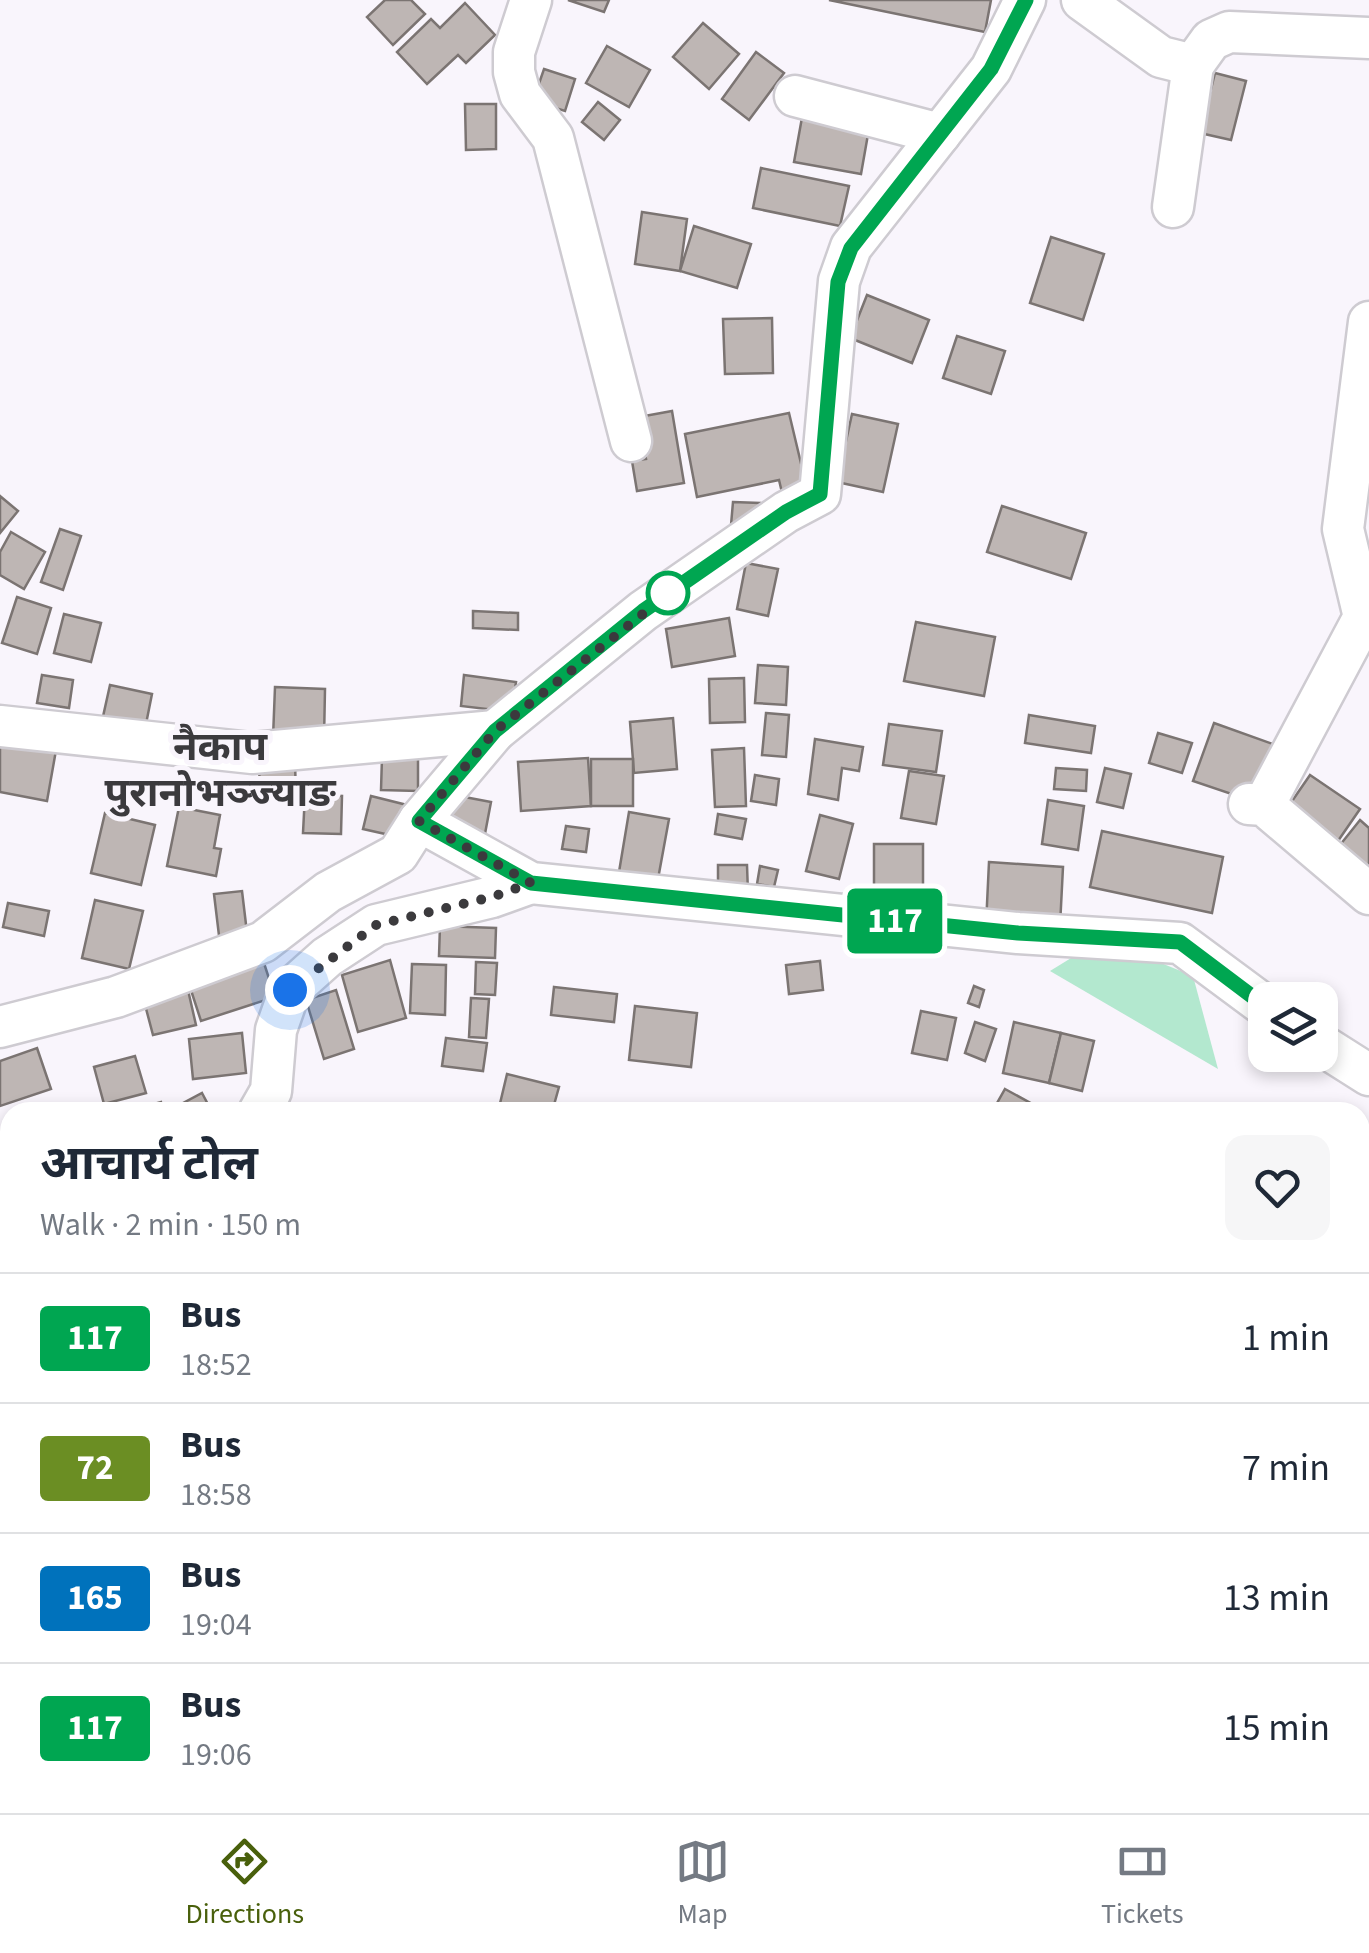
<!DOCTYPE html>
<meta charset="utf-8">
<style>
:root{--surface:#fff;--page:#f6f6f7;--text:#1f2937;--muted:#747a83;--line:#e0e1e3;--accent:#49600c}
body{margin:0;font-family:"Source Sans 3","Noto Sans Devanagari",sans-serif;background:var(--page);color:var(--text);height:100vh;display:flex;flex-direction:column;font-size:38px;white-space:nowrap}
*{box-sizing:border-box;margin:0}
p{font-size:32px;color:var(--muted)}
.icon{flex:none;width:55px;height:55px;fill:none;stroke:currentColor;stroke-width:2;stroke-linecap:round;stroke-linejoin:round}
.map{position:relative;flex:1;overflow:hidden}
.side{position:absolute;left:0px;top:1102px;width:1370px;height:712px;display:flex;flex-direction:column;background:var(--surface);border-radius:30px 30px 0 0;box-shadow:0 5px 15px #0003}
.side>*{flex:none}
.badge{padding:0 20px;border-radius:8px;font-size:35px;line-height:65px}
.controls{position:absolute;left:1248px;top:982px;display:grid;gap:20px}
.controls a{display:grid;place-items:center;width:90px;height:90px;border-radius:20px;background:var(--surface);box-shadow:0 5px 15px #0003;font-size:50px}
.you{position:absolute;width:50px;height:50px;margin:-25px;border:8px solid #fff;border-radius:50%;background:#1a73e8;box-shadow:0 0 0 15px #1a73e833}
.map>.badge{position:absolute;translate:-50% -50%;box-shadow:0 0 0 5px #fff}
.round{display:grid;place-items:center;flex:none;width:105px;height:105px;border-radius:20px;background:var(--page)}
.overview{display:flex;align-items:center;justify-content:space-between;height:170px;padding:0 40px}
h1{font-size:48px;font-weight:700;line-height:75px}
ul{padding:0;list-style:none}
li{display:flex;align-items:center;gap:30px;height:130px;padding:0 40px;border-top:2px solid var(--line)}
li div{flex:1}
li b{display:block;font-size:38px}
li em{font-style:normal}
li .badge{min-width:110px;font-weight:700;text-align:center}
.menu{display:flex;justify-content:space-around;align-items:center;height:140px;border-top:2px solid var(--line);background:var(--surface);font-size:28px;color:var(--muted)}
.menu a{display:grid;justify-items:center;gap:5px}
.menu .active{color:var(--accent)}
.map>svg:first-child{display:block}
</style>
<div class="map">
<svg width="1369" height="1813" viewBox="0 0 1369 1813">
<rect width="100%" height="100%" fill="#f9f5fc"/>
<path fill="#b3e8cf" d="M1102 939 1193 976 1218 1069 1050 971Z"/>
<g fill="#beb6b4" stroke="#7b7472" stroke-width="2.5">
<path d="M385 0H411L425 14 393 45 367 17Z"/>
<path d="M568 0H609L604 12Z"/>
<path d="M829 0H991L985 32Z"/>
<path d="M465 3 495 35 466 63 458 55 427 84 397 52 431 19 440 28Z"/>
<path d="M703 23 739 54 709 89 673 57Z"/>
<path d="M607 46 650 70 629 107 586 83Z"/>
<path d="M756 52 784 73 749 120 722 99Z"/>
<path d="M544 69 575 79 565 111 533 101Z"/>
<path d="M1215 73 1246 81 1231 140 1200 133Z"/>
<path d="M598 102 620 120 604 140 582 122Z"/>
<path d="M465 104H496V149L466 150Z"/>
<path d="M803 112 870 123 861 174 794 162Z"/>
<path d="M761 168 849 186 840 226 753 208Z"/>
<path d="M642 212 687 219 680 271 635 264Z"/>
<path d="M694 226 751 244 737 288 680 271Z"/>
<path d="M1051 237 1104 254 1083 320 1030 303Z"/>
<path d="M867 295 929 320 912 363 850 338Z"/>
<path d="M772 318 773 373 725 374 723 319Z"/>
<path d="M957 336 1005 351 991 394 943 378Z"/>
<path d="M672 411 684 483 637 491 632 461 646 459 639 417Z"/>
<path d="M789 413 809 497 784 501 779 480 697 497 685 434Z"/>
<path d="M852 414 898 424 883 492 837 482Z"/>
<path d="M0 496 18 511 0 533Z"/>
<path d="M733 502 760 503 759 527 731 525Z"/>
<path d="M1002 506 1086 533 1071 579 987 552Z"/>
<path d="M60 529 81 536 63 590 41 582Z"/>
<path d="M11 532 45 552 24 589 0 575V552Z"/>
<path d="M746 563 778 569 768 616 737 609Z"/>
<path d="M17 597 51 608 37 654 2 643Z"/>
<path d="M473 611 518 613V630L473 628Z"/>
<path d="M64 614 101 623 91 662 54 653Z"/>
<path d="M729 618 735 656 672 667 666 629Z"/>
<path d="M916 622 995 637 984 696 904 681Z"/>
<path d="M758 665 788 667 786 705 755 703Z"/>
<path d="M42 675 73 680 69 708 37 703Z"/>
<path d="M464 675 516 682 512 712 461 706Z"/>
<path d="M744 678 745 722 710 723 709 679Z"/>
<path d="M110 685 152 694 143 739 100 730Z"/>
<path d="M275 687 325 689 324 740 273 738Z"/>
<path d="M766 713 789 715 786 757 762 755Z"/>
<path d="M1029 715 1095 726 1091 753 1025 743Z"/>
<path d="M673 718 677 769 634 773 630 722Z"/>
<path d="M1214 723 1284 748 1264 805 1193 781Z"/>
<path d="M889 724 942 731 936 772 883 765Z"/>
<path d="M1158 733 1192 743 1182 773 1149 763Z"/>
<path d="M0 735 58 739 47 801 0 792Z"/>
<path d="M815 739 863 747 859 771 842 768 838 800 808 794Z"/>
<path d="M744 748 746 806 715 807 712 750Z"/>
<path d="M382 757 418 758V791L381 790Z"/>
<path d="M588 758 591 806 521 811 518 762Z"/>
<rect x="591" y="759" width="42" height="47"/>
<path d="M295 762 296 797 260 799 259 764Z"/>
<path d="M1056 768 1087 770 1086 791 1054 789Z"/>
<path d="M1105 768 1131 774 1123 808 1097 802Z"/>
<path d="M909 771 944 776 936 824 901 818Z"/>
<path d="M755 775 779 779 776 805 751 801Z"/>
<path d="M1310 775 1360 809 1329 854 1279 820Z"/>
<path d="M305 794 342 796 341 834 303 833Z"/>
<path d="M454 795 491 802 484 839 447 832Z"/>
<path d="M371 796 411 806 403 838 363 829Z"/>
<path d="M1048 800 1084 806 1078 850 1042 844Z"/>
<path d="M179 807 220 815 214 848 221 849 216 876 167 866Z"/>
<path d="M629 812 669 819 658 879 619 872Z"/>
<path d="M105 813 155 825 141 885 91 873Z"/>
<path d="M718 814 746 819 742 839 715 834Z"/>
<path d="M820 815 853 824 839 879 806 871Z"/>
<path d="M1360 820 1369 828V876L1336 850Z"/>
<path d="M566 826 589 829 586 852 562 849Z"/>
<path d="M1102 831 1223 857 1212 913 1090 887Z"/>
<path d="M874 844H923V896L874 897Z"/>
<path d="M989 862 1063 867 1060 926 986 925Z"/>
<path d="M718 865H747L748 893H718Z"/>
<path d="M760 866 778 870 774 887 757 884Z"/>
<path d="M242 891 248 941 220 944 214 894Z"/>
<path d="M95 900 143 911 129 969 82 958Z"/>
<path d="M8 903 49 911 44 936 3 927Z"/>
<path d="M440 926 496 928 495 958 439 956Z"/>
<path d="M263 960 275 997 201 1021 189 984Z"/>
<path d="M390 960 406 1018 358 1032 342 975Z"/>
<path d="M820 961 823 990 789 994 786 965Z"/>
<path d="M476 962 497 963 495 995 475 994Z"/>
<path d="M412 964 446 965 445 1015 410 1013Z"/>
<path d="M974 986 984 990 979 1007 968 1003Z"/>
<path d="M554 987 617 994 614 1022 551 1015Z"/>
<path d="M188 990 196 1025 153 1035 144 1001Z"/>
<path d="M336 990 354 1049 324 1059 306 1000Z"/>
<path d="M471 998 489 999 486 1038 469 1037Z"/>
<path d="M635 1006 697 1013 691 1067 629 1060Z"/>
<path d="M921 1011 956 1018 947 1060 912 1053Z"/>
<path d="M975 1022 996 1029 985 1061 965 1053Z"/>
<path d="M1014 1022 1061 1033 1049 1083 1003 1073Z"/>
<path d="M242 1033 246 1073 193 1079 189 1039Z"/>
<path d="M1061 1033 1094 1041 1082 1091 1049 1083Z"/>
<path d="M446 1038 487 1043 483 1071 442 1066Z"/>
<path d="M37 1048 51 1089 0 1106V1061Z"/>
<path d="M135 1056 146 1093 104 1104 94 1067Z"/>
<path d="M507 1074 559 1087 552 1112H498Z"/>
<path d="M1005 1089 1047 1112H992Z"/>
<path d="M202 1093 212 1112H174L172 1109Z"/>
<path d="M161 1102 164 1112H125Z"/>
<path d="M1369 1154V1196L1360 1187V1164Z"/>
<path d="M1369 1284V1321L1360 1306V1289Z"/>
<path d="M1360 1340 1369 1353V1366L1360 1373Z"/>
<path d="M1367 1642 1369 1689 1360 1691V1644Z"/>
<path d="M87 1805H115L114 1811Z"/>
<path d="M146 1805H166L156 1813Z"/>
<path d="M1233 1805H1295L1293 1813H1231Z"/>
</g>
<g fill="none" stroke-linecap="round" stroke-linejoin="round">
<g stroke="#cecbd1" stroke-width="45">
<g id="minor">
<path d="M531 0 514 52V72L520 94 553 138 631 441"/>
<path d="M1082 0 1161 57 1193 65 1211 40 1229 32 1369 38"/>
<path d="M795 96 940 134"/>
<path d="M1173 207 1193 65"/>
<path d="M0 726 252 753 495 731"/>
<path d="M1249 804 1264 805 1369 894"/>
<path d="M1264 805 1364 617 1343 529 1369 322"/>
<path d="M419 821 531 883 1018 933 1180 943 1265 1006"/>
<path d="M0 1027 116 997 263 942 328 892 398 854 419 821 495 731 643 611 786 512 820 494 839 281 851 247 991 69 1025 0"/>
<path d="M1320 1044 1369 1075"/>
<path d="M259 1112 271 1091 276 1030 290 990 327 957 376 925 492 897 531 883"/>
<path d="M0 1213 10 1210"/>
<path d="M0 1335 10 1327"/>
</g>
</g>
<use href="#minor" stroke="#fff" stroke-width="40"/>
</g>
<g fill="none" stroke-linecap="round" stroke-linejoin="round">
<g stroke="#fff" stroke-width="22">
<path id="line" d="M1026 0 991 69 851 248 838 282 820 494 786 512 643 611 495 731 419 821 531 883 1018 933 1180 942 1265 1006"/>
</g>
<use href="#line" stroke="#00a651" stroke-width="15"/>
<path stroke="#3b3a3d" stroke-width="10" stroke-dasharray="0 18" d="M290 990 376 925 492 897 531 883 419 821 495 731 672 591 668 593"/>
</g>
<circle fill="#fff" stroke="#00a651" stroke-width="5" cx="668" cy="593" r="20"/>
<g text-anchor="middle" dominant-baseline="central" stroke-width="10" stroke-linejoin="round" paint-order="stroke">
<g font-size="40" font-weight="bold" fill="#3b3a3d" stroke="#f9f5fc">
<text x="220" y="747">नैकाप<tspan x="220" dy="46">पुरानोभञ्ज्याङ</tspan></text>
</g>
</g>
</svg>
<div class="controls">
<a><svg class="icon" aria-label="layers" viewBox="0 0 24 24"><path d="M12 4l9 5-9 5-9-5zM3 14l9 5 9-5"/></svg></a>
</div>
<div class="you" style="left:290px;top:990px"></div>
<b class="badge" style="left:895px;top:921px;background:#00a651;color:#fff">117</b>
<section class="side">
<div class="overview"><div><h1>आचार्य टोल</h1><p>Walk · 2 min · 150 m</p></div><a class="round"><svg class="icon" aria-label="heart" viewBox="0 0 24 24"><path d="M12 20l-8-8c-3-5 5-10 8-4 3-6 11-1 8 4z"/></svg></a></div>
<ul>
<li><span class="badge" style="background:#00a651;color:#fff">117</span><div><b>Bus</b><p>18:52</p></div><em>1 min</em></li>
<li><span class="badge" style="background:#6b8e23;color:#fff">72</span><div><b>Bus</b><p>18:58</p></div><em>7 min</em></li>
<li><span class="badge" style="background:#0072bc;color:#fff">165</span><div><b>Bus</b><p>19:04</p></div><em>13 min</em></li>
<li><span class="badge" style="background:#00a651;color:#fff">117</span><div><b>Bus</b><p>19:06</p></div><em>15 min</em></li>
</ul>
</section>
</div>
<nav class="menu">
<a class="active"><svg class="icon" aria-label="directions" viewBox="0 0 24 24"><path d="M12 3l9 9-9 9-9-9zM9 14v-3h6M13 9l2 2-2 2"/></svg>Directions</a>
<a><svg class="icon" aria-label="map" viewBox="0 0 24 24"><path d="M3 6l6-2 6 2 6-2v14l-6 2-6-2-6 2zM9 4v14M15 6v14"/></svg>Map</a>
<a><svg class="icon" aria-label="tickets" viewBox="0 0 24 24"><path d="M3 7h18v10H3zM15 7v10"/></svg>Tickets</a>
</nav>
